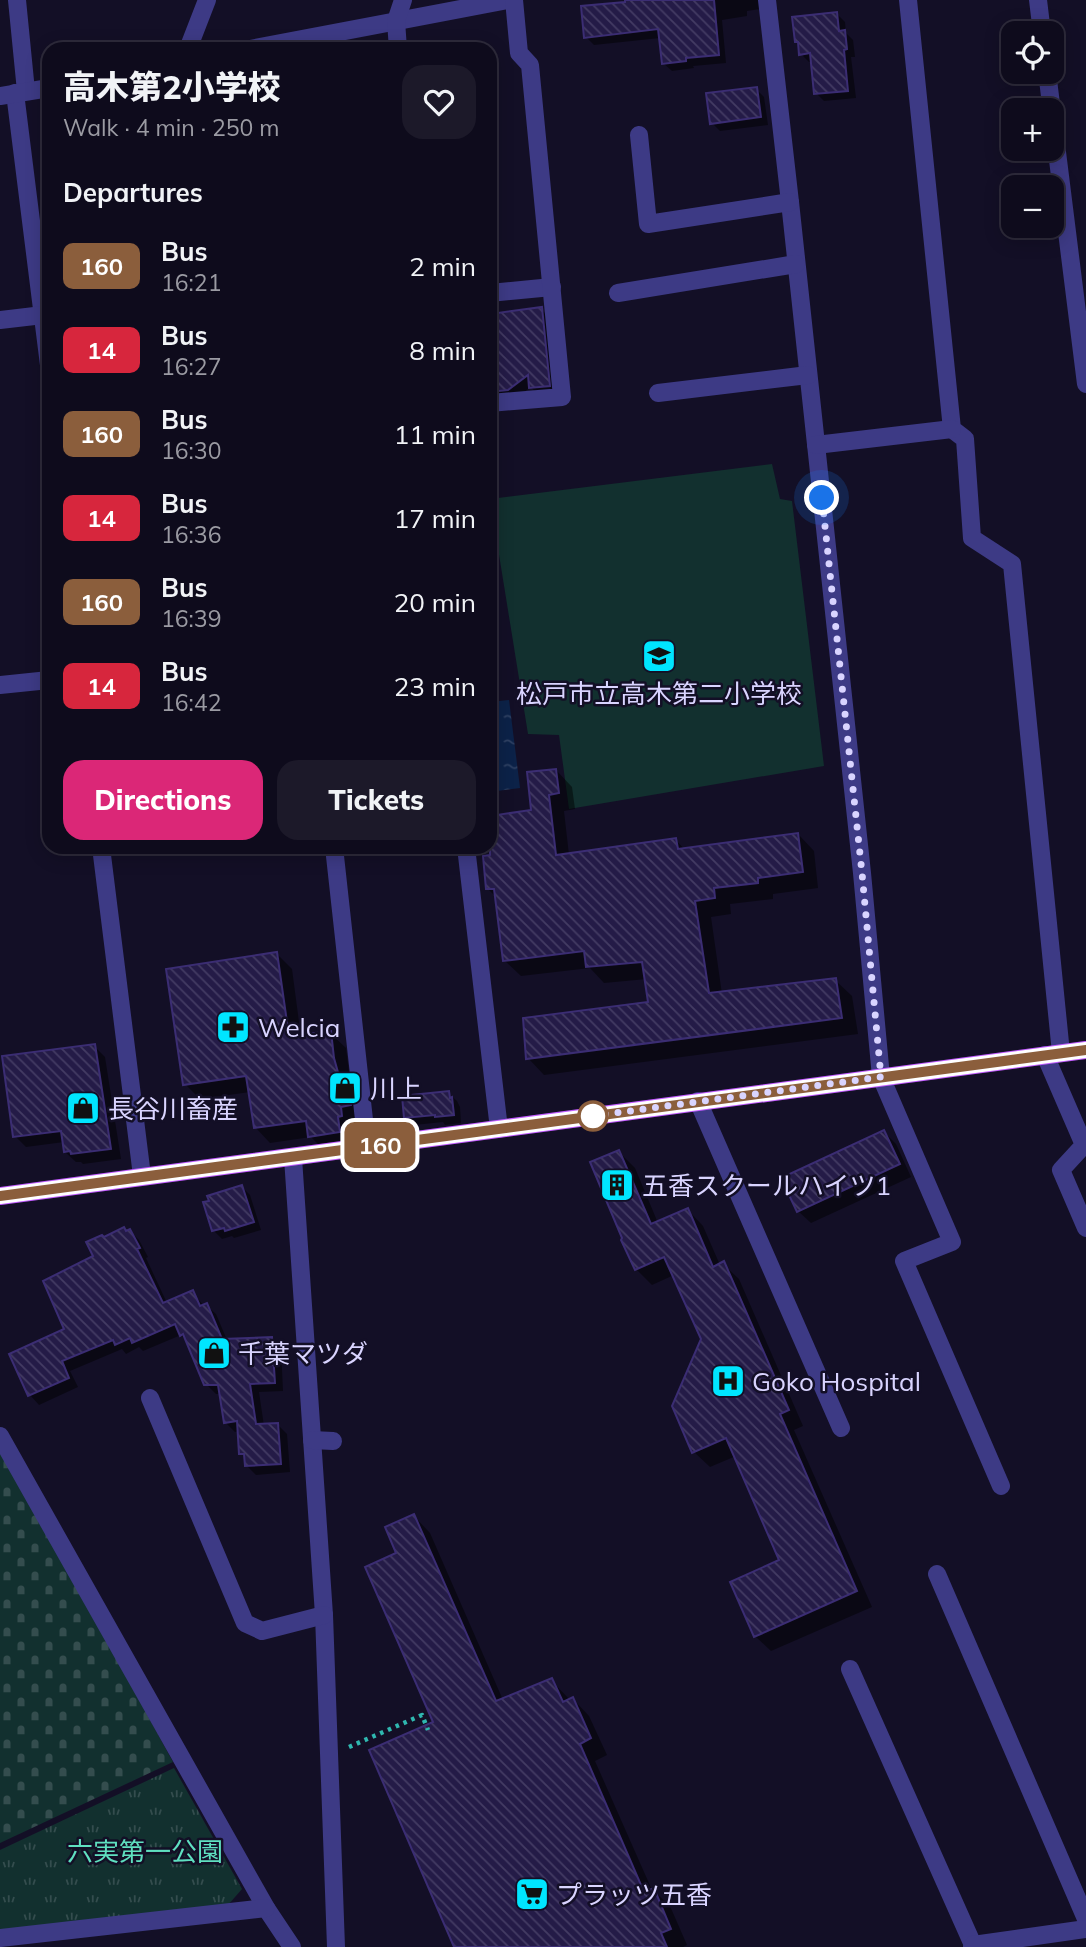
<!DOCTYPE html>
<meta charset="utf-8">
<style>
:root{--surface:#0e0b1c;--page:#1c1929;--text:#f1f3f6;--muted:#9b9ba3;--line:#2e2b3b;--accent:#db2777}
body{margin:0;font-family:Mulish,"Noto Sans JP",sans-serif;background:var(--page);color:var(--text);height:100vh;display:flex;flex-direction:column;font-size:26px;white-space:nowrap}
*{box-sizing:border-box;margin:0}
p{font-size:23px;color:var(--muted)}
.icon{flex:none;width:38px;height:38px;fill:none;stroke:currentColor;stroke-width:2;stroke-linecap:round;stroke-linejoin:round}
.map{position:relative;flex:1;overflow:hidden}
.details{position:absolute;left:42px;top:42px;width:455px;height:812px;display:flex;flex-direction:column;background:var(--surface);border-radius:21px;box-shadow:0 4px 18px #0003,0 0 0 2px var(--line)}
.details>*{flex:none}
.badge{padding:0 14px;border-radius:10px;font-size:24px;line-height:46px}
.tools{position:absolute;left:1001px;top:21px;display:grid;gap:14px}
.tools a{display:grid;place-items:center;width:63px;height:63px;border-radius:14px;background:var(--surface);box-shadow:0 4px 18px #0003,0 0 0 2px var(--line);font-size:35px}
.you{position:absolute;width:35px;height:35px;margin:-18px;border:5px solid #fff;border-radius:50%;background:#1a73e8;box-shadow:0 0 0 10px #1a73e833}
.map>.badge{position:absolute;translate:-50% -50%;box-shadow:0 0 0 4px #fff}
h2{padding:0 21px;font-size:26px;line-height:63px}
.round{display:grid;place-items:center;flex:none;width:74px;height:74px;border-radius:21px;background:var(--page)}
.overview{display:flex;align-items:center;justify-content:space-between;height:119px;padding:0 21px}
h1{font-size:33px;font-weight:800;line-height:52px}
.action{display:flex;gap:14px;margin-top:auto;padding:14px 21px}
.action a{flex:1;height:80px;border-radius:21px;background:var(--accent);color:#fff;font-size:28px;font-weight:800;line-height:80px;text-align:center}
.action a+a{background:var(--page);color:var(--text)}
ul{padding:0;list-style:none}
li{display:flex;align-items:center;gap:21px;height:84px;padding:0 21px}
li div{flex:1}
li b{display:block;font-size:26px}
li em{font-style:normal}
li .badge{min-width:77px;font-weight:700;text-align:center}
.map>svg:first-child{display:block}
</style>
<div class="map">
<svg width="1086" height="1947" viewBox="0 0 1086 1947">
<defs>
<pattern id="grass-tufts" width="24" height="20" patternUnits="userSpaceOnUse" patternTransform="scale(1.75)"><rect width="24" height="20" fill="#12302f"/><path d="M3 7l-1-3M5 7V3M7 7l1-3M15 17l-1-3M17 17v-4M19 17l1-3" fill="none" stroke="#344d4e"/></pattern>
<pattern id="cemetery-stones" width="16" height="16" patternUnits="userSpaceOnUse" patternTransform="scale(1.75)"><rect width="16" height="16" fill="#12302f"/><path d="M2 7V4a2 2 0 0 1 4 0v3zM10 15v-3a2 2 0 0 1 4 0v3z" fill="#344d4e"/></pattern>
<pattern id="water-ripples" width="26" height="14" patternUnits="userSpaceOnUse" patternTransform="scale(1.75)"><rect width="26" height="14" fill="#0c2248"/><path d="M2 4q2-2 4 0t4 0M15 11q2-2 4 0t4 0" fill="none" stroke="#2f4163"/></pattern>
<pattern id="building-back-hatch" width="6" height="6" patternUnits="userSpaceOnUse" patternTransform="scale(1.75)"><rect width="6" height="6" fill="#241b47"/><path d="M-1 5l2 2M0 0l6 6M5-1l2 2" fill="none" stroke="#433b63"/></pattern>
</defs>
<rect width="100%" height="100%" fill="#130f26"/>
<path fill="url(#grass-tufts)" d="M174 1768 242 1889 228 1905 0 1930V1850Z"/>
<path fill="url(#cemetery-stones)" d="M0 1445 173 1762 0 1843Z"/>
<path fill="#12302f" d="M772 464 780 499 792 501 824 766 569 809 559 735 528 734 490 499Z"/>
<path fill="url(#water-ripples)" d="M509 700 520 788 490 792V702Z"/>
<g fill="#0007">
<path d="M626 0H759L760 9 747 11V16L722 20 726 63 693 66 694 68 672 71 663 63 660 38 594 45 586 37 627 4Z"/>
<path d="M837 14 845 22 846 33 853 40 855 57H851L856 98 824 101 816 93 812 62H809L801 54 800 45 797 42Z"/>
<path d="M756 89 764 97 768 125 720 131 712 123Z"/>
<path d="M541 309 549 317 557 394 539 396 531 387 516 398 490 397V316Z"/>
<path d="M556 770 572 787 575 809 564 811 569 855 676 840 685 850 798 834 814 851 818 888 773 894V899L730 904 731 914 711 917 722 994 835 980 852 996 858 1034 544 1075 528 1058 650 1004 647 979 604 983 590 968 521 976 504 960 497 898 487 888 492 857 490 818 533 812Z"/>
<path d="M277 954 292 969 301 1037 330 1033 346 1048 350 1080 362 1091 365 1120 355 1121 356 1131 352 1132 354 1147 325 1151 311 1137 270 1143 255 1127 250 1092 200 1099 185 1084Z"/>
<path d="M94 1046 105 1057 121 1159 83 1164 81 1162H76L65 1152 64 1142 26 1147 15 1136Z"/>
<path d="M448 1093 457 1101 460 1107 461 1123 445 1125 443 1122 414 1125 406 1117Z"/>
<path d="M884 1132 896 1144 911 1177 811 1223 798 1211Z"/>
<path d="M619 1152 635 1168 658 1223 688 1210 703 1226 720 1265 723 1264 739 1279 803 1426 794 1430 872 1607 771 1651 755 1636 782 1561 736 1456 710 1467 694 1452 702 1339 674 1275 652 1285 636 1269Z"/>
<path d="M242 1187 250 1195 261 1230 234 1238 232 1236 222 1239 214 1231 206 1203Z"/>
<path d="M130 1231 139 1240 148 1257 146 1258 167 1303 192 1292 204 1306 206 1305 216 1314 227 1340 272 1339 281 1348 283 1391 259 1392 264 1426 278 1425 287 1434 290 1472 256 1475 246 1465V1458L241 1453 239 1431 235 1432 225 1422 222 1394H216L206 1384 187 1341 181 1335 143 1351 139 1347 126 1354 122 1349 70 1371 78 1387 39 1405 30 1395 12 1355 67 1330 104 1239Z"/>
<path d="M414 1516 430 1533 503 1700 551 1680 570 1700 573 1699 589 1716 607 1755 595 1761 652 1890H653L670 1906 687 1945 683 1947H456L435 1723 398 1554Z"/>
</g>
<g fill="url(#building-back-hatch)" stroke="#3b2d73" stroke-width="2">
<path d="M625 0H714L719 55 686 58V61L662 64 658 29 584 38 581 6 625 2Z"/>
<path d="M837 12 839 31 845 30 847 49 844 50 848 91 814 94 810 53 799 55 798 42H795L792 17Z"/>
<path d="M757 87 761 117 710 124 706 93Z"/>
<path d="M542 307 550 386 529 388 528 375 508 390 490 392V314Z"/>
<path d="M556 769 559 793 549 795 556 855 676 838 678 849 798 833 803 872 758 878V883L714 888 715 898 695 901 709 993 836 978 842 1018 526 1059 523 1018 648 1002 642 962 586 967 584 951 503 961 494 889H486L483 856 490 855V816L531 810 527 772Z"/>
<path d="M277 952 289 1036 331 1031 334 1058 339 1076 348 1074 351 1105 341 1107 342 1116 338 1117 340 1132 308 1137 306 1121 254 1128 246 1076 183 1085 166 969Z"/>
<path d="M95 1044 111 1149 71 1154 70 1151 64 1152 61 1131 13 1137 2 1056Z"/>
<path d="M449 1091 450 1098 452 1097 454 1115 435 1117V1115L404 1118 402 1096Z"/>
<path d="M884 1130 900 1164 797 1212 781 1178Z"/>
<path d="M619 1150 651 1224 688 1208 713 1267 724 1261 789 1410 780 1414 857 1591 754 1637 730 1582 779 1560 726 1438 692 1453 672 1406 701 1339 664 1257 635 1270 621 1240 622 1238 590 1162Z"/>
<path d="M242 1185 254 1222 225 1231 224 1228 212 1231 203 1202 209 1201 207 1196Z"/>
<path d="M124 1227 126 1231 130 1229 140 1248 137 1249 163 1303 193 1290 200 1306 207 1303 222 1339 272 1337 275 1383 250 1384 256 1424 278 1423 281 1464 245 1466 244 1454H239L237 1421 224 1423 218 1385H204L183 1334 180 1336 175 1324 132 1343 130 1338 115 1345 113 1340 62 1361 69 1378 28 1396 9 1354 64 1329 43 1281 93 1256 86 1242 102 1235 104 1237Z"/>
<path d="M414 1514 496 1701 552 1678 563 1702 573 1697 591 1738 580 1744 644 1892 654 1888 671 1929 661 1933 667 1947H454L369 1750 433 1722 365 1567 396 1553 385 1527Z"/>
</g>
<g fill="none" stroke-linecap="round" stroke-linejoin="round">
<path stroke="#2fb8b0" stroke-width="4.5" stroke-dasharray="3.5 5" stroke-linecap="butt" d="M349 1747 422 1715 428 1730"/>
<g stroke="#3d3a85" stroke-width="18">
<path d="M17 0 26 91"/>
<path d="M767 0 790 202 862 873 881 1077 952 1242 904 1261 1001 1486"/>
<path d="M908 0 952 429 965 439 972 538 1012 564 1061 1053"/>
<path d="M1038 0 1042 33"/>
<path d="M188 49 207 0"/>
<path d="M250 49 508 0"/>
<path d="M398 49 396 21 403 0"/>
<path d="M1047 72 1086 384"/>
<path d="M15 93 49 365"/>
<path d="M0 96 49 88"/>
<path d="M639 135 648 224 790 202"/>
<path d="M490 293 552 287"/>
<path d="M618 293 796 264"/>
<path d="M0 320 43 315"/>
<path d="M658 393 808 375"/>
<path d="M490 403 562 397 530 65 519 53 514 0"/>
<path d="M816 445 952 429"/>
<path d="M0 685 49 680"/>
<path d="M101 847 142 1176"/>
<path d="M334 847 367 1147"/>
<path d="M466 847 499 1129"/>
<path d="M1045 1055 1084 1145 1061 1170 1086 1228"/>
<path d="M698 1101 841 1428"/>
<path d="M293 1158 324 1615 336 1947"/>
<path d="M150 1398 245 1623 262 1631 324 1615"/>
<path d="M0 1436 266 1908 292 1947"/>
<path d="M312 1440 333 1441"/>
<path d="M937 1574 1086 1919"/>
<path d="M850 1669 973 1945"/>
<path d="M0 1938 266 1908"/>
<path d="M972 1947 973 1945 1086 1929"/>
</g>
<path stroke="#c25bff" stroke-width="18" d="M0 1196 1086 1050"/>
</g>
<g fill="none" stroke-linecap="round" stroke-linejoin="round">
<g stroke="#fff" stroke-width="16">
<path id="line" d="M0 1196 1086 1050"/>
</g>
<use href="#line" stroke="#8b5e3c" stroke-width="10"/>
<path stroke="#d9d4ff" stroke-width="7" stroke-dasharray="0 12.6" d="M593 1116 881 1077 862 873 822 498"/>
</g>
<defs>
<g id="school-square" transform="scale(1.75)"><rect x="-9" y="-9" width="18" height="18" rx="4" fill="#00e5ff" stroke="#130f26"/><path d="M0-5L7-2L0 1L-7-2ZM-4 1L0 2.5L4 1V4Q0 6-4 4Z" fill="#111"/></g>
<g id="pharmacy-square" transform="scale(1.75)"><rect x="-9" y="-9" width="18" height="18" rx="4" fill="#00e5ff" stroke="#130f26"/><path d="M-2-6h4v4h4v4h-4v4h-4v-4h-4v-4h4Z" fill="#111"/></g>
<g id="shop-square" transform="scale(1.75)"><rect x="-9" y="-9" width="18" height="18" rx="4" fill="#00e5ff" stroke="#130f26"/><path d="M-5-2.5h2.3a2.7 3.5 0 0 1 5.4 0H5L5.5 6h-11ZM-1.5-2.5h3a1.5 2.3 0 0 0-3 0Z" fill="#111"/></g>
<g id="building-square" transform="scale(1.75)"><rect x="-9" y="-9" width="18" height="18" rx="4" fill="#00e5ff" stroke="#130f26"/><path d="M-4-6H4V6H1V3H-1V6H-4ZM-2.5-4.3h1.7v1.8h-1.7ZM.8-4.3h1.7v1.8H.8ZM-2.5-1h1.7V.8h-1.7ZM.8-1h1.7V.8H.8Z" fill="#111"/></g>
<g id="hospital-square" transform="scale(1.75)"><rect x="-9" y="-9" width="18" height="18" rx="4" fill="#00e5ff" stroke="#130f26"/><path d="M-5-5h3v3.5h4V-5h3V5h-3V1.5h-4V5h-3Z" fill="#111"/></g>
<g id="supermarket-square" transform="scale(1.75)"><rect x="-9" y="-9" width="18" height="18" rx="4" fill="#00e5ff" stroke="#130f26"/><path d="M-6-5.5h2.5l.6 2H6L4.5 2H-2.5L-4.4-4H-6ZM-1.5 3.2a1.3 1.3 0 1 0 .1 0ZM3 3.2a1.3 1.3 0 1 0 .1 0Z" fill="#111"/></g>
</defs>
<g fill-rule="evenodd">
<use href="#school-square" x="659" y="656"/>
<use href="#pharmacy-square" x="233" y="1027"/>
<use href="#shop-square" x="345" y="1088"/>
<use href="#shop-square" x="83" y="1108"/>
<use href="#building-square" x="617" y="1185"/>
<use href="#shop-square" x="214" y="1353"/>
<use href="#hospital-square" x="728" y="1381"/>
<use href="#supermarket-square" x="532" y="1894"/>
</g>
<circle fill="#fff" stroke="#8b5e3c" stroke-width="3.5" cx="593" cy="1116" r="14"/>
<g text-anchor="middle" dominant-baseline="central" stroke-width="5" stroke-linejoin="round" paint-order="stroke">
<g font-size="26" fill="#d9d4ff" stroke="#130f26" text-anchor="start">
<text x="659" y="693" text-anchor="middle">松戸市立高木第二小学校</text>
<text x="258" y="1027">Welcia</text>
<text x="370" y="1088">川上</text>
<text x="108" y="1108">長谷川畜産</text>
<text x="642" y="1185">五香スクールハイツ1</text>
<text x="238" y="1353">千葉マツダ</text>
<text x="752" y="1381">Goko Hospital</text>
<text x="556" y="1894">プラッツ五香</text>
</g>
<g font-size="26" fill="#5fe0c0" stroke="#130f26">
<text x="145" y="1851">六実第一公園</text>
</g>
</g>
</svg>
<div class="tools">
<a><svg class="icon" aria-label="locate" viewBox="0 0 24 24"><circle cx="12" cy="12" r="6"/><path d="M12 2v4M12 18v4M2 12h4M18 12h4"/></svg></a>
<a>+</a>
<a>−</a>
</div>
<div class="you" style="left:822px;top:498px"></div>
<b class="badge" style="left:380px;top:1145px;background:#8b5e3c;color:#fff">160</b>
<section class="details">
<div class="overview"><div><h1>高木第2小学校</h1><p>Walk · 4 min · 250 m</p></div><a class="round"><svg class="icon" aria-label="heart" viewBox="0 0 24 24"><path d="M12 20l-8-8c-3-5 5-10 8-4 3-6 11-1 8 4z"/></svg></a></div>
<h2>Departures</h2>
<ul>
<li><span class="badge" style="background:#8b5e3c;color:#fff">160</span><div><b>Bus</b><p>16:21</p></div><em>2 min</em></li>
<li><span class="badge" style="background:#d7263d;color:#fff">14</span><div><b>Bus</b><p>16:27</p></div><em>8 min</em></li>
<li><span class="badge" style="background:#8b5e3c;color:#fff">160</span><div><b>Bus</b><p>16:30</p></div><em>11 min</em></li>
<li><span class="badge" style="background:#d7263d;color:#fff">14</span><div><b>Bus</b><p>16:36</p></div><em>17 min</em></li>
<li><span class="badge" style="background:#8b5e3c;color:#fff">160</span><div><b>Bus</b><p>16:39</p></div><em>20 min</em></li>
<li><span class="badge" style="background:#d7263d;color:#fff">14</span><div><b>Bus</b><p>16:42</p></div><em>23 min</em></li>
</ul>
<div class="action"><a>Directions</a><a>Tickets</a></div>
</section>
</div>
